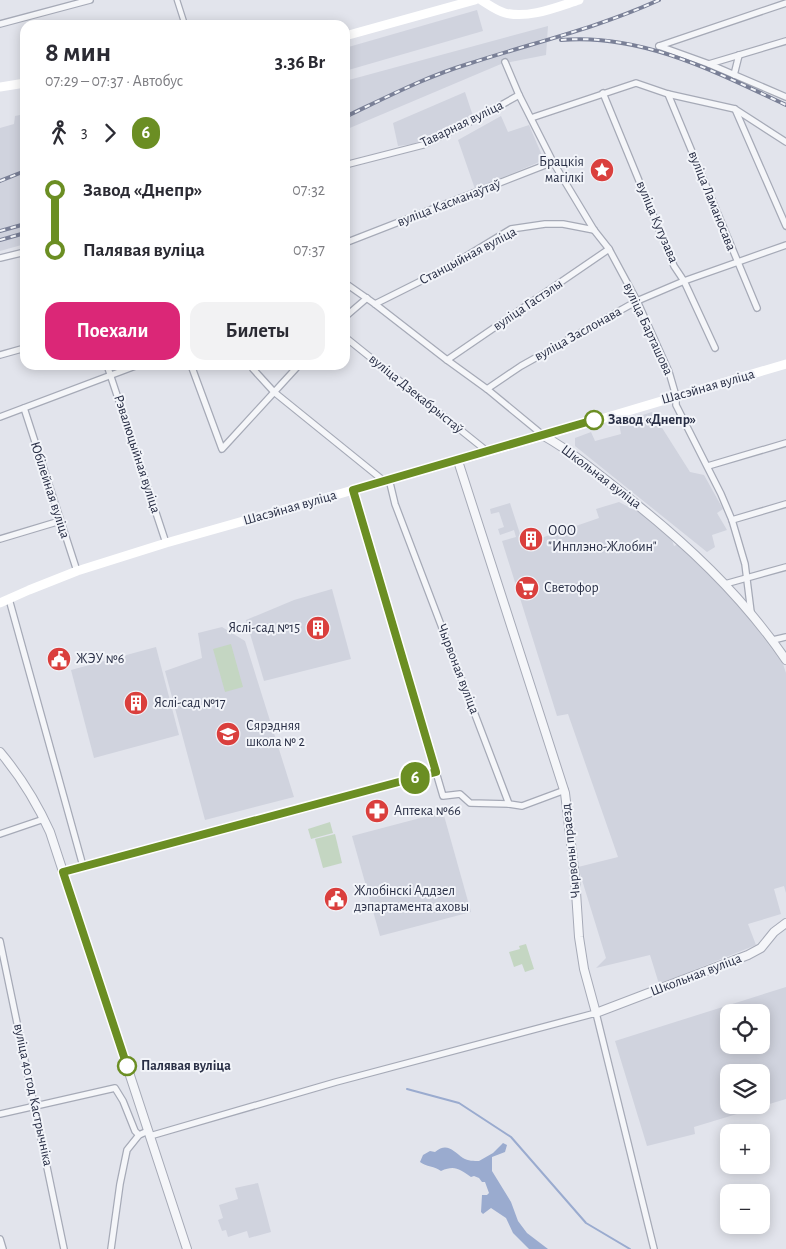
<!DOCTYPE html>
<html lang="ru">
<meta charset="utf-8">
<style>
:root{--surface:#fff;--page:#f2f2f3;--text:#2b2b33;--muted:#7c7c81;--accent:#db2777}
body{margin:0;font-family:"Alegreya Sans",sans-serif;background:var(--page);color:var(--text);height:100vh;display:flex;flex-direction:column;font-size:19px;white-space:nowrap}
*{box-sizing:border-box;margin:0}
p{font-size:16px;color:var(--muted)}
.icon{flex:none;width:28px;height:28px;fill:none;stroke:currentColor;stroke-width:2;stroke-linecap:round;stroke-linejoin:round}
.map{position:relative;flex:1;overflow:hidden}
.details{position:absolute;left:20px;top:20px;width:330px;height:350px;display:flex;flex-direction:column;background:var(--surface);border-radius:15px;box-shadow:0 2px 12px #0003}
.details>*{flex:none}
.badge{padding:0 10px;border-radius:16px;font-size:18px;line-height:32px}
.controls{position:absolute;left:720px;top:1004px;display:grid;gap:10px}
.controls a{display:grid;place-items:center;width:50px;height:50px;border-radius:10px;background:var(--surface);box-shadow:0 2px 12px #0003;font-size:25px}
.map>.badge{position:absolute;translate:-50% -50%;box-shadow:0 0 0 2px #fff}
.legs{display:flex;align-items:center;gap:8px;height:55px;padding:0 25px;font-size:16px}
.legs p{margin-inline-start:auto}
.overview{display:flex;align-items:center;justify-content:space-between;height:85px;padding:0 25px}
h1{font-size:28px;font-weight:600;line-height:38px}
.cta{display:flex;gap:10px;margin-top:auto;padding:10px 25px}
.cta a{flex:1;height:58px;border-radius:15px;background:var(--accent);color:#fff;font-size:20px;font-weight:600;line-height:58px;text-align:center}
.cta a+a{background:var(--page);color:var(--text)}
ul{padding:0 25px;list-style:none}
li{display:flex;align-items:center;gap:18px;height:60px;font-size:19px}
li i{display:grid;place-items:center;width:8px;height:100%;margin:0 6px;background:currentColor}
li i::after{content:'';width:12px;height:12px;margin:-6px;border:4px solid;border-radius:50%;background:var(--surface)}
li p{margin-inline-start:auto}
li:first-child i{background:linear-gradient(#0000 50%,currentColor 0)}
li:last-child i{background:linear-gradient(currentColor 50%,#0000 0)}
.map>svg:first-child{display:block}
</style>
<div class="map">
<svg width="786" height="1249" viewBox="0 0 786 1249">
<rect width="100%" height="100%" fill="#e2e4ec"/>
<g fill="#d0d3de" fill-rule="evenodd">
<path d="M477 10 483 31 345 71V48Z"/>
<path d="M548 26 546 55 501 64 345 130V81Z"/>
<path d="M465 92 473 116 413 144 398 146 393 123Z"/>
<path d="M25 114V244L0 251V128L14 124 15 116Z"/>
<path d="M501 116 508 132 529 125 544 160 475 189 458 140Z"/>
<path d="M652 412 690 472 704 475 723 509 717 513 727 530 712 535 715 547 707 552 575 446V438L591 432 595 441 621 434 619 423Z"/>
<path d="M619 502 646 516 672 540 674 546 679 544 716 580 739 605 783 664 786 673V893L784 886 774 889 781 914 748 924 756 945 659 984 650 955 596 968 606 958 578 867 618 857 568 714 557 716 502 541 516 537 514 530 500 535 498 529 504 527 499 512 491 514 490 509 510 503 522 540 539 534 541 538 599 518 596 509Z"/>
<path d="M332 589 351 659 264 681 246 620 294 600Z"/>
<path d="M222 627 245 641 294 797 205 820 165 671 202 658 198 633Z"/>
<path d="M156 647 179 735 94 758 71 670Z"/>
<path d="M443 812 471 912 380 936 352 836Z"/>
<path d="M786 987V1099L694 1127 695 1134 647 1146 615 1041ZM729 1012H761V1045H729ZM729 1072H761V1105H729Z"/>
<path d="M258 1183 271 1232 249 1238 247 1231 228 1237 226 1230 222 1231 218 1220 223 1218 219 1205 238 1199 235 1188Z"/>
</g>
<g fill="#c4d6c2">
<path d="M231 644 243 687 225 692 213 649Z"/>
<path d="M330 822 333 833 311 839 308 829Z"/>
<path d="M335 834 342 863 323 868 315 839Z"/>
<path d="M526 944 534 969 525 972 522 964 514 967 509 952 520 949 519 946Z"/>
</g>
<path fill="#9aabcf" d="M503 1143 507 1145 505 1152 492 1157V1171L511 1202 518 1221 527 1233 548 1249H529L513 1233 506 1218 491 1208 483 1214 481 1212 482 1195H487L489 1193 485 1182H482L479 1178 474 1176 471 1177C459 1169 455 1165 441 1171 435 1166 426 1167 420 1162L423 1155 430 1151 435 1152C447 1142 453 1151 463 1158 468 1161 474 1161 479 1161L493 1153Z"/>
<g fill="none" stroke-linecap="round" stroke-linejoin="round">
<path stroke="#9aabcf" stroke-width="2" d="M407 1089 459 1103 511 1137 586 1223 630 1249"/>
<g stroke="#a6aab7" stroke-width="7">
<path id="pedestrian" d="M177 0 185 25"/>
</g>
<g stroke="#a6aab7" stroke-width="8">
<g id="minor">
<path d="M0 24 90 0"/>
<path d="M659 46 709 64 786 97"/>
<path d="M659 46 786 3"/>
<path d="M505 62 519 95 553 162 594 230 609 249 637 301 669 372 676 396V405L721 494 732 520 745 564 751 612"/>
<path d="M709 64 786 41"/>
<path d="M734 75 739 55"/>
<path d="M603 93 674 266 684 281 715 348"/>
<path d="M668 94 757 308"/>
<path d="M735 109 786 226"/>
<path d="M531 118 636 83 668 94 735 109 786 142"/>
<path d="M345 165 423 145 480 117 519 95"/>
<path d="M345 243 553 162"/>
<path d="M0 258 25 252"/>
<path d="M345 283 375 304 447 360 487 389 544 436"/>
<path d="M375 304 445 269 511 229 545 224H563L594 230"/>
<path d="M345 317 367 298"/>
<path d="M345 337 488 452"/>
<path d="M0 355 25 348"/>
<path d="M447 360 609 249"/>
<path d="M107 365 166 543"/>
<path d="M191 365 222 449 299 365"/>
<path d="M251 365 253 369 274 392 384 481"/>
<path d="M487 389 521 366 637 301 684 281 786 245"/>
<path d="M24 408 77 571"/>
<path d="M0 417 138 365"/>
<path d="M708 466 786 443"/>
<path d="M389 479 395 504 509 804 522 806 565 790"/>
<path d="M353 490 443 796 460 794 470 803 509 804"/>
<path d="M732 520 786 504"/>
<path d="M0 539 60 521"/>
<path d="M725 584 786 567"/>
<path d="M9 599 83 866"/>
<path d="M773 640 786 637"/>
<path d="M0 834 44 819"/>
<path d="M63 872 436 772"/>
<path d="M0 941 64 1249"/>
<path d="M0 1114 115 1088 123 1101 135 1131 139 1135"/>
<path d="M150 1136 336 1082 596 1013 654 1249"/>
<path d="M0 1239 3 1249"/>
<path d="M111 1249 120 1184 127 1150 139 1135 148 1131"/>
</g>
</g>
<g stroke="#a6aab7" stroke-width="10">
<g id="tertiary">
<path d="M544 436C572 452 596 472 621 492 684 541 741 594 786 660"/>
<path d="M458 461 565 793 575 877 579 937 584 969 596 1013 748 955 761 948 774 932 786 923"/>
<path d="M0 752C21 777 37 803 50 832L187 1249"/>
</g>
</g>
<use href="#pedestrian" stroke="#f5f6f9" stroke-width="4.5"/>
<use href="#minor" stroke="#f5f6f9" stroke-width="5.5"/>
<use href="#tertiary" stroke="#f5f6f9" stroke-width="8"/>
<g stroke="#fff" stroke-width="9">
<path d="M481 0C489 5 497 11 505 13 529 19 557 7 579 0"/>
<path d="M345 36 475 0"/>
<path d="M0 87 25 83"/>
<path d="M0 603 29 590 77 571 166 543 544 436 786 364"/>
</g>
<g stroke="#7a8097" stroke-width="4">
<g id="rail">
<path d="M561 40C641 33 716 72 786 105"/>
<path d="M345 117C385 98 425 77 468 64 532 43 598 28 659 0"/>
<path d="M0 181 25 171"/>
<path d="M0 231 25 224"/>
<path d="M0 240 25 233"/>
</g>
</g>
<use href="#rail" stroke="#f2f4f9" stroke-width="2" stroke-dasharray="5.5" stroke-linecap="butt"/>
</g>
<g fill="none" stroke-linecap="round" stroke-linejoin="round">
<g stroke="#fff" stroke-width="11">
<path id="line-1" d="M127 1066 63 872 436 772 353 490 594 420"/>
</g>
<use href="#line-1" stroke="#6b8e23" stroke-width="8"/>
</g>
<defs>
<g id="sight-disc" transform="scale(1.25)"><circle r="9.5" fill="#da3f3d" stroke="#f2f4f9"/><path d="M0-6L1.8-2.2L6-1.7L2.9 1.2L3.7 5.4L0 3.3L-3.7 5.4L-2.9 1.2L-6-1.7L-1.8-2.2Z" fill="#fff"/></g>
<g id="building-disc" transform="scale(1.25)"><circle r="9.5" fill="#da3f3d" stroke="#f2f4f9"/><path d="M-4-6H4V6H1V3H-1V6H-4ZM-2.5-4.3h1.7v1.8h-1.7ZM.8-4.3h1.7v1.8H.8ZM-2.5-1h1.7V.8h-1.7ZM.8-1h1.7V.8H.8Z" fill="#fff"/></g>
<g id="supermarket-disc" transform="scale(1.25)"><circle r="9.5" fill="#da3f3d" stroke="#f2f4f9"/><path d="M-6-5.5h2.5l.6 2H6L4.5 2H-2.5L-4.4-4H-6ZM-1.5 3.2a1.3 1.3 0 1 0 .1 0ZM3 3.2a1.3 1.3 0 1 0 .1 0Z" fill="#fff"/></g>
<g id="civic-disc" transform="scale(1.25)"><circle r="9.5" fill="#da3f3d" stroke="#f2f4f9"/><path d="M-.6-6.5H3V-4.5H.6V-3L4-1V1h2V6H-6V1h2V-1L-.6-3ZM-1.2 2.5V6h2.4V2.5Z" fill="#fff"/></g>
<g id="school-disc" transform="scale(1.25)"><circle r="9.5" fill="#da3f3d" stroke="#f2f4f9"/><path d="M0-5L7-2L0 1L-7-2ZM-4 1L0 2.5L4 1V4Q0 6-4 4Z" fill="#fff"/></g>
<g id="pharmacy-disc" transform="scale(1.25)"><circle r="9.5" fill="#da3f3d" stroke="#f2f4f9"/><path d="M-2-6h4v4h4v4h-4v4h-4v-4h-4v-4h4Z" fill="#fff"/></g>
</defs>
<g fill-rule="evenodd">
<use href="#sight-disc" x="602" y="170"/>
<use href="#building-disc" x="531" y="539"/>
<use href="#supermarket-disc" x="527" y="588"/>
<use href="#building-disc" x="318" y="628"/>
<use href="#civic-disc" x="59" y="659"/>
<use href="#building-disc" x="136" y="703"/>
<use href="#school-disc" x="228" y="734"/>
<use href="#pharmacy-disc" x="377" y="811"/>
<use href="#civic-disc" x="336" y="899"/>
</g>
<g fill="#fff" stroke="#6b8e23" stroke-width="2.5">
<circle cx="594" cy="420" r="9"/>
<circle cx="127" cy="1066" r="9"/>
</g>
<g text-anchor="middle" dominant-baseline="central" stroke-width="4" stroke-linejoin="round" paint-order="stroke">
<g font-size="14" fill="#282e45" stroke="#f2f4f9">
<text transform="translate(462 124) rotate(-26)">Таварная вуліца</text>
<text transform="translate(712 201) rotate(68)">вуліца Ламаносава</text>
<text transform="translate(449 203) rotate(-21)">вуліца Касманаўтаў</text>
<text transform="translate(657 222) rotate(67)">вуліца Кутузава</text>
<text transform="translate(468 256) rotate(-28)">Станцыйная вуліца</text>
<text transform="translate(528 305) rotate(-34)">вуліца Гастэлы</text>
<text transform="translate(648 329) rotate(65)">вуліца Барташова</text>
<text transform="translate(578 334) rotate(-29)">вуліца Заслонава</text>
<text transform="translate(708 387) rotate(-16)">Шасэйная вуліца</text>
<text transform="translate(416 394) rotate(39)">вуліца Дзекабрыстаў</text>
<text transform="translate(137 454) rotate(72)">Рэвалюцыйная вуліца</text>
<text transform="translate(601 477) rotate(37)">Школьная вуліца</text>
<text transform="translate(50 490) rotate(72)">Юбілейная вуліца</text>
<text transform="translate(290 508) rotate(-16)">Шасэйная вуліца</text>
<text transform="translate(458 669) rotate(69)">Чырвоная вуліца</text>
<text transform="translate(571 851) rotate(-96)">Чырвоны праезд</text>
<text transform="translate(696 975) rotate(-21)">Школьная вуліца</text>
<text transform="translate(33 1095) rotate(78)">вуліца 40 год Кастрычніка</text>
</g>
<g font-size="14" fill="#282e45" stroke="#f2f4f9" text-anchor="start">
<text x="584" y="162" text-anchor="end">Брацкія<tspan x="584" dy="16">магілкі</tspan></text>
<text x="548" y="531">ООО<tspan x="548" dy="16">"Инплэно-Жлобин"</tspan></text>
<text x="544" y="588">Светофор</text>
<text x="300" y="628" text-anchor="end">Яслі-сад №15</text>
<text x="76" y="659">ЖЭУ №6</text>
<text x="154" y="703">Яслі-сад №17</text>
<text x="246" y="726">Сярэдняя<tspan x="246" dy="16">школа № 2</tspan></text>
<text x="394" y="811">Аптека №66</text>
<text x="354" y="891">Жлобінскі Аддзел<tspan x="354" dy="16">дэпартамента аховы</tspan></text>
</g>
<g font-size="14" font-weight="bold" fill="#282e45" stroke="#f2f4f9" text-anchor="start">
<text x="608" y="420">Завод «Днепр»</text>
<text x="141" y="1066">Палявая вуліца</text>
</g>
</g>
</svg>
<div class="controls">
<a><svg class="icon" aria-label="locate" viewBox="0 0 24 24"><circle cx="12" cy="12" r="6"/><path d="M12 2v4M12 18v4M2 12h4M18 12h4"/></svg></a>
<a><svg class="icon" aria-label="layers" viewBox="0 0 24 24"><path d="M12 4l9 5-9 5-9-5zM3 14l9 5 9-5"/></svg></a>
<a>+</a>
<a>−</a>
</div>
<b class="badge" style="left:415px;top:778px;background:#6b8e23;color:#fff">6</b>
<section class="details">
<div class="overview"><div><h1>8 мин</h1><p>07:29 – 07:37 · Автобус</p></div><b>3.36 Br</b></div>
<div class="legs"><svg class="icon" aria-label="walk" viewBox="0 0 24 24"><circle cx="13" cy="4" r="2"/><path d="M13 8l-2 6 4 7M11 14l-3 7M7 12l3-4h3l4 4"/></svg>3<svg class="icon" aria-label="forward" viewBox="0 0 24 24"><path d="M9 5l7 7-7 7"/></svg><b class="badge" style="background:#6b8e23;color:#fff">6</b></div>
<ul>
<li><i style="color:#6b8e23"></i><b>Завод «Днепр»</b><p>07:32</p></li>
<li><i style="color:#6b8e23"></i><b>Палявая вуліца</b><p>07:37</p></li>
</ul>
<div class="cta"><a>Поехали</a><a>Билеты</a></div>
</section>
</div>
